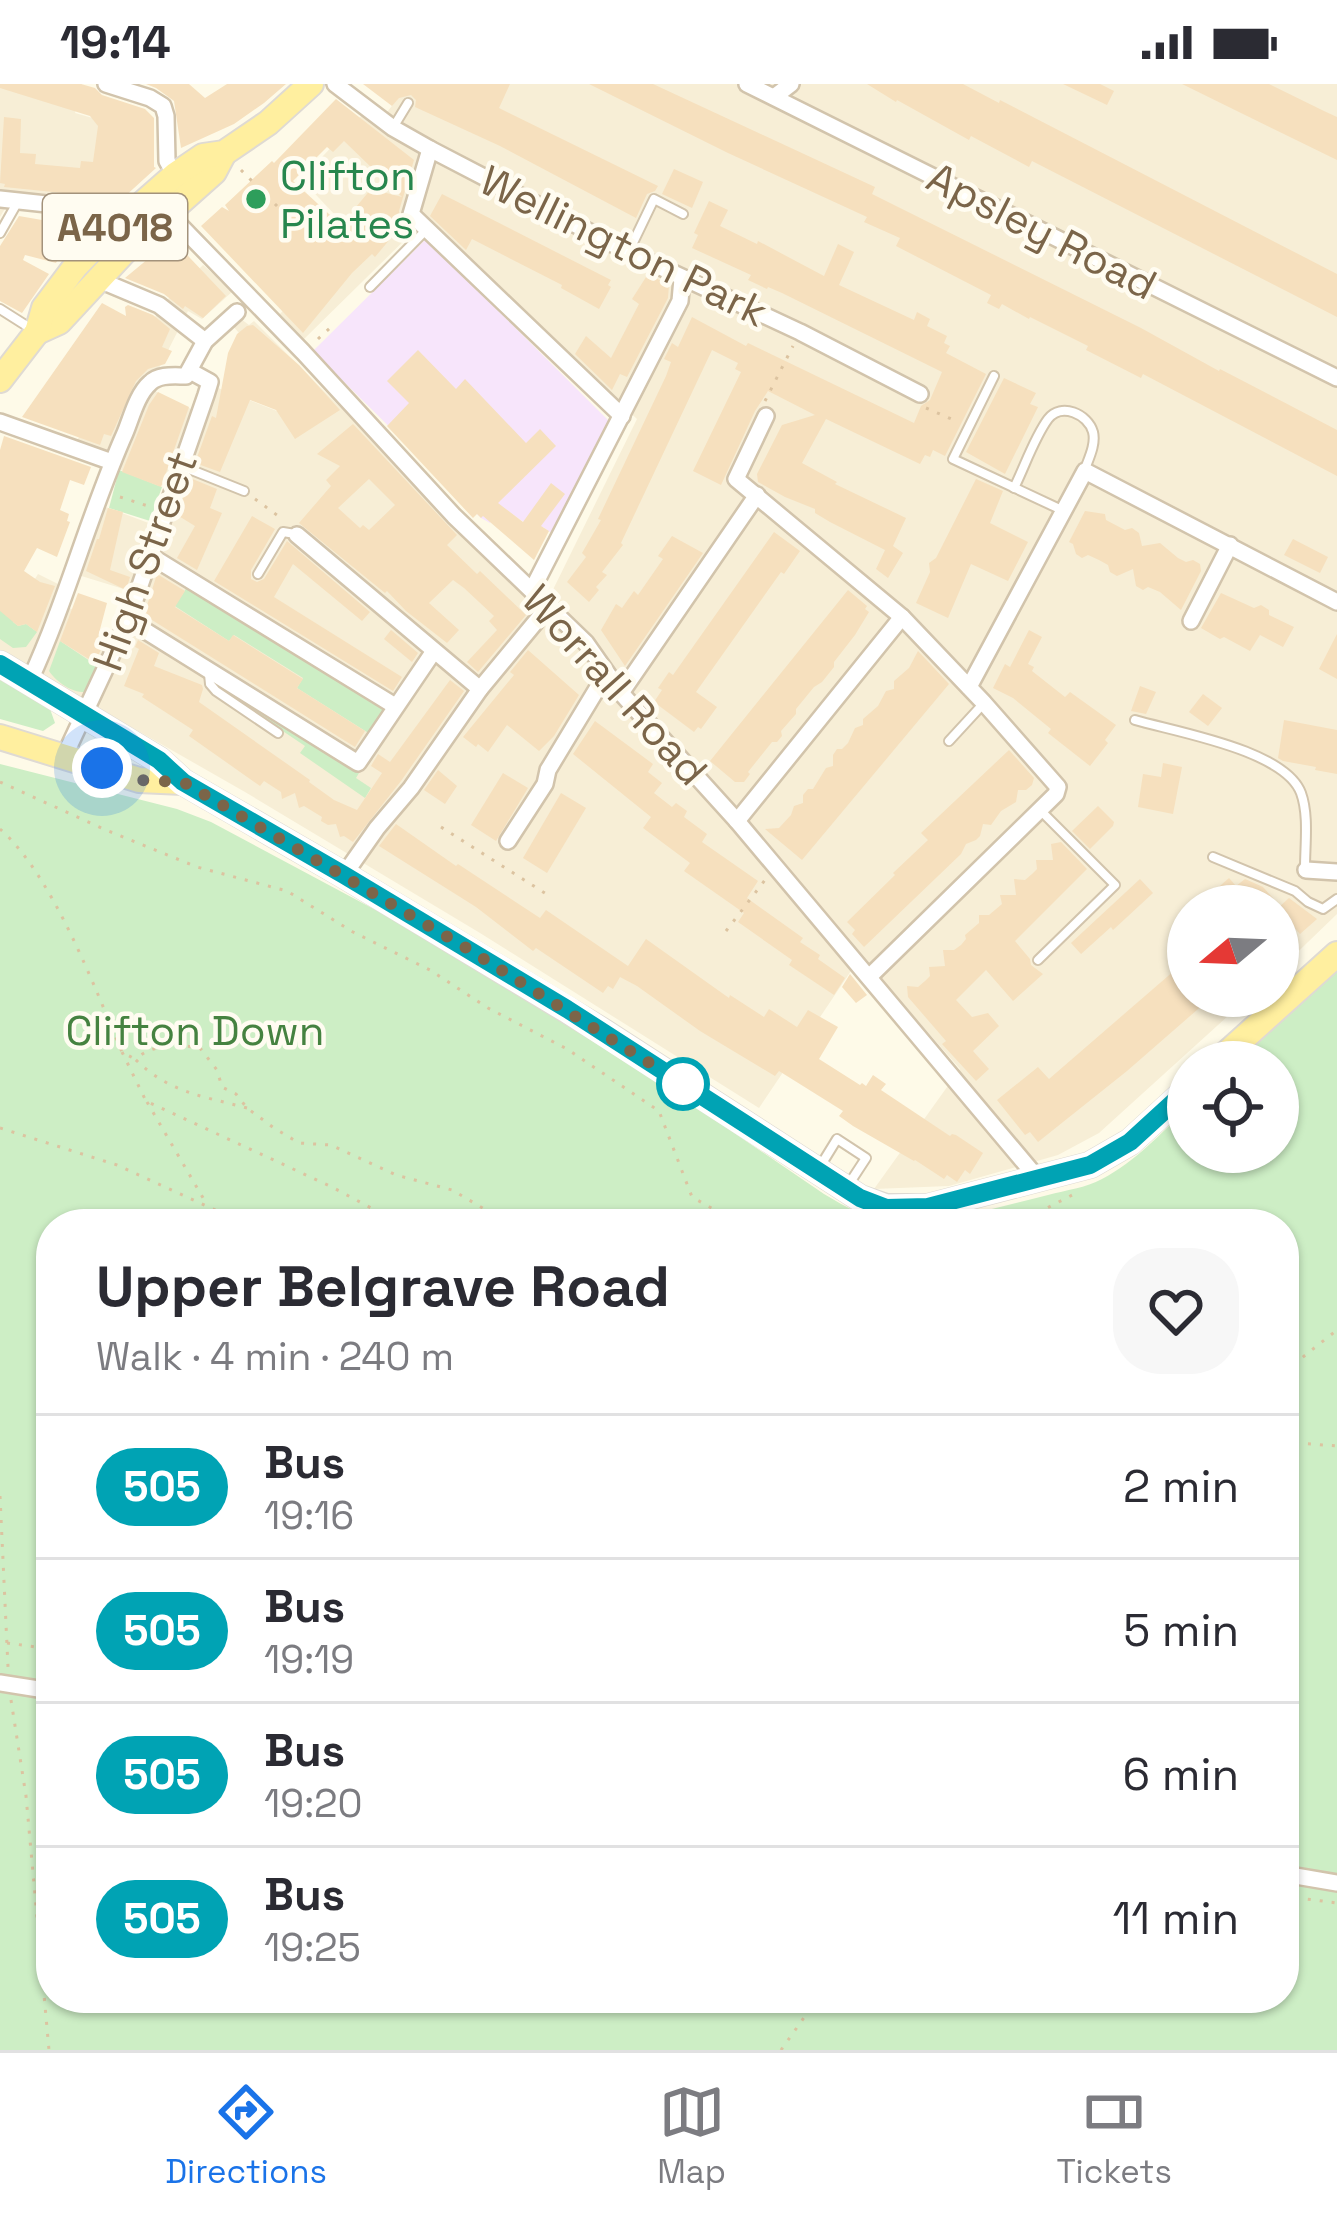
<!DOCTYPE html>
<meta charset="utf-8">
<style>
:root{--surface:#fff;--page:#f7f7f7;--text:#2b2b33;--muted:#7c7c81;--line:#e1e1e2;--accent:#1a73e8}
body{margin:0;font-family:"Space Grotesk",sans-serif;background:var(--page);color:var(--text);height:100vh;display:flex;flex-direction:column;font-size:45px;white-space:nowrap}
*{box-sizing:border-box;margin:0}
p{font-size:39px;color:var(--muted)}
.icon{flex:none;width:66px;height:66px;fill:none;stroke:currentColor;stroke-width:2;stroke-linecap:round;stroke-linejoin:round}
.map{position:relative;flex:1;overflow:hidden}
.details{position:absolute;left:36px;top:1125px;width:1263px;height:804px;display:flex;flex-direction:column;background:var(--surface);border-radius:48px;box-shadow:0 3px 9px #0004}
.details>*{flex:none}
.badge{padding:0 24px;border-radius:39px;font-size:42px;line-height:78px}
.needle{width:78px;rotate:251deg}
.controls{position:absolute;left:1167px;top:801px;display:grid;gap:24px}
.controls a{display:grid;place-items:center;width:132px;height:132px;border-radius:50%;background:var(--surface);box-shadow:0 3px 9px #0004;font-size:60px}
.you{position:absolute;width:60px;height:60px;margin:-30px;border:9px solid #fff;border-radius:50%;background:#1a73e8;box-shadow:0 0 0 18px #1a73e833}
.map>.badge{position:absolute;translate:-50% -50%;box-shadow:0 0 0 6px #fff}
.round{display:grid;place-items:center;flex:none;width:126px;height:126px;border-radius:48px;background:var(--page)}
.headline{display:flex;align-items:center;justify-content:space-between;height:204px;padding:0 60px}
h1{font-size:57px;font-weight:800;line-height:90px}
ul{padding:0;list-style:none}
li{display:flex;align-items:center;gap:36px;height:144px;padding:0 60px;border-top:3px solid var(--line)}
li div{flex:1}
li b{display:block;font-size:45px}
li em{font-style:normal}
li .badge{min-width:132px;font-weight:700;text-align:center}
.status{display:flex;justify-content:space-between;align-items:center;height:84px;padding:0 60px;background:var(--surface);direction:ltr}
.status svg{height:33px;fill:currentColor}
.dock{display:flex;justify-content:space-around;align-items:center;height:168px;border-top:3px solid var(--line);background:var(--surface);font-size:33px;color:var(--muted)}
.dock a{display:grid;justify-items:center;gap:6px}
.dock .on{color:var(--accent)}
.map>svg:first-child{display:block}
</style>
<div class="status"><b>19:14</b><svg viewBox="0 0 49 12"><path d="M0 12V9h3v3zM5 12V6h3v6zM10 12V3h3v9zM15 12V0h3v12zM26 1h20v11H26zM47 4h2v5h-2z"/></svg></div>
<div class="map">
<svg width="1337" height="1966" viewBox="0 0 1337 1966">
<rect width="100%" height="100%" fill="#fefae8"/>
<g fill="#f7eed6">
<path d="M0 0H82L75 29 103 37 120 68 114 118 14 109 0 133Z"/>
<path d="M409 0H1337V830L1278 887V822H1188V912H1250L1099 1049 1058 1071 949 1102 874 1105 960 985 861 872 759 1024 480 849 245 708 0 568V552L38 490 60 501 54 519 102 535 98 551 120 565 143 511 75 490 103 422 162 444 181 408 118 385 120 377 74 361 164 219 203 181 233 207 202 235 188 227 149 304 207 333 213 302 282 329 289 305 231 240 237 232 249 241 254 237 543 526 637 335 424 137 302 257 278 232 355 152 301 95 362 31 377 41Z"/>
</g>
<path fill="#f7e5fb" d="M426 155 609 337 554 451 543 443 539 449 501 422 490 439 481 434 313 267Z"/>
<g fill="#cdeec5" fill-rule="evenodd">
<path d="M119 386 162 403 150 437 109 424Z"/>
<path d="M187 503 386 626 370 650 297 604 303 594 234 551 229 557 167 517 182 511Z"/>
<path d="M0 523 13 532V538L18 542 26 540 37 548 26 563 13 564 0 555Z"/>
<path d="M60 557 99 583 88 608C74 610 57 599 49 587Z"/>
<path d="M0 596 50 625 55 639 43 647 0 635Z"/>
<path d="M246 613 359 689 356 694 371 704 365 714 300 669 305 662 241 619Z"/>
<path d="M0 680 177 725 211 738 441 861 611 965 824 1110C846 1123 866 1135 892 1137 943 1140 999 1123 1048 1111 1066 1106 1086 1104 1102 1095 1135 1078 1161 1049 1188 1024V1068H1278V978H1237L1293 922 1337 886V1966H0ZM51 1140H1284V1914H51Z"/>
</g>
<g fill="#f6e0be" fill-rule="evenodd">
<path d="M0 0H81L95 4 102 11 145 25 154 34V83L156 84 122 115 4 103 5 100 0 99 4 33 21 35 20 69 36 70 35 80 80 84 81 77 93 78 98 42 90 32 0 4Z"/>
<path d="M146 0H189L205 14 227 0H286L264 19 234 40 181 64 174 17 156 4Z"/>
<path d="M363 0H510L499 24 658 102 655 107 647 110 636 134 500 62 415 23 416 16 411 11 399 14 392 22Z"/>
<path d="M589 0H653L875 103 872 110 1141 244 1219 287 1220 285 1337 346V392L1143 290 1141 294 1086 266 1088 262 1030 233 1029 235 1002 220 999 225 987 219 991 211 896 162 900 154 864 138 867 133 728 69Z"/>
<path d="M867 0H963L999 19 1000 16 1337 190V233L1032 77 1029 83 971 52 969 56 897 16 896 18Z"/>
<path d="M1063 0H1100L1114 7 1107 21Z"/>
<path d="M1182 0H1269L1324 27 1337 33V76Z"/>
<path d="M336 15 414 76 399 127 401 142 375 173 372 170 352 189 303 249 201 142 222 123 229 127 225 121 272 77 274 79ZM344 57 402 113 371 105 341 141 293 97 327 63 333 68Z"/>
<path d="M674 85 703 98 692 124 662 110Z"/>
<path d="M442 110 611 196 608 201 611 203 599 225 561 204 562 201 472 155 466 166 430 132Z"/>
<path d="M709 117 728 126 720 142 757 160 758 157 824 192 838 160 854 168 839 201 914 236 917 228 930 235 927 242 947 252 944 259 950 262 946 269 986 290 945 372 933 366 930 373 925 371 920 380 826 335 802 379 837 398 835 400 906 434 893 462 903 469 888 494 876 485 885 466 830 438 815 429V425L785 413 758 398 757 390 782 341 815 331 768 307 755 327 721 401 693 387 741 288 735 285 738 279 712 266 621 459 623 461 602 488 607 491 596 503 599 506 589 518 567 498 586 473 582 469 601 436 598 435 666 292 671 278 664 275 672 259 678 263 692 233 746 262 748 259 914 339 921 322 930 316 942 288 782 209 768 203 767 205 748 196 751 191 692 164 698 151 694 149Z"/>
<path d="M19 132 65 140 68 149V155L56 179 25 171 23 176 49 190 22 229 0 217V162Z"/>
<path d="M172 155 226 212 203 234 185 222 183 225 164 210 125 194Z"/>
<path d="M648 190 669 201 668 214 627 293 620 290 612 306 575 270 586 252 611 274 639 220 632 215Z"/>
<path d="M102 219 126 232 125 223 128 221 153 231 170 245 162 263 172 267 165 280 148 285 136 297 111 352 104 350 100 361 22 333Z"/>
<path d="M253 241 299 281 340 326 295 355 276 326 250 316 220 388 195 379 212 332 216 334 228 269 237 250 247 242Z"/>
<path d="M418 266 456 305 465 295 526 359 540 345 556 362 498 419 523 438 551 399 565 410 541 442 549 447 534 476 483 432 481 434 477 430 473 434 387 342 409 319 387 297Z"/>
<path d="M1004 294 1036 309 1030 320 1038 323 1005 390 966 368Z"/>
<path d="M158 308 189 323 161 403 122 388 149 321Z"/>
<path d="M353 340 457 451 447 461 477 490 480 487 526 531 478 588 467 578 497 546 489 537 494 532 464 504 453 496 429 519 459 546 447 559 406 527 387 507 385 509 299 439 331 402 326 396 340 382 317 370ZM369 395 395 421 369 446 363 441 360 444 338 424Z"/>
<path d="M4 352 91 383 84 401 70 396 60 426 69 430 67 437 70 438 57 473 37 464 24 487 40 498 55 502 37 548 26 540 18 542 0 527V366Z"/>
<path d="M190 394 217 405 210 424 222 429 197 486 177 474 195 442 177 431Z"/>
<path d="M976 395 1003 407 990 439 1028 458 1008 497 971 480 948 534 916 519 930 488 929 479 936 474Z"/>
<path d="M108 424 123 428 110 486 130 493 126 506 86 487 97 455H99Z"/>
<path d="M1085 427 1105 430 1106 436 1125 446 1132 444 1139 449 1142 462 1160 459 1178 474 1186 478 1193 476 1200 480 1201 487 1181 526 1160 508 1148 503 1143 506 1136 502 1133 485 1117 492 1110 488 1108 481 1099 476 1088 471 1082 474 1076 470 1073 460 1069 458Z"/>
<path d="M252 432 275 445 251 486V495L257 498 264 495 287 457 370 528 362 537 293 480 274 513 402 593 393 607 214 497Z"/>
<path d="M774 448 800 467 784 490 781 488 696 608 717 623 701 645 698 643 694 648 654 618 662 606 658 604 669 588 673 591Z"/>
<path d="M672 452 703 469 625 582 601 546 616 520 622 524 634 507 638 511 663 475 658 472Z"/>
<path d="M1293 455 1328 473 1320 489 1284 471Z"/>
<path d="M157 490 185 507 175 523 229 557 233 551 303 595 297 604 365 647 355 663 144 531Z"/>
<path d="M848 506 867 522 865 525 869 528 855 551 834 578V583L822 598 814 603 796 625V630L781 647 782 652 777 658H772L748 688 750 690 744 698H735L710 677Z"/>
<path d="M78 509 107 519 98 553 105 556 95 579 60 557Z"/>
<path d="M1221 509 1254 524 1261 521 1269 526V531L1294 543 1283 563 1260 551 1250 567 1224 553 1220 555 1201 544Z"/>
<path d="M391 546 418 569 412 578 384 555Z"/>
<path d="M1029 546 1042 553 1028 580 1034 583 1032 587 1065 613 1070 608 1116 641 1105 656 1108 659 1090 682 1048 649 1051 645 1013 614 993 604 1005 580 1010 583Z"/>
<path d="M1337 550V595L1319 585Z"/>
<path d="M138 556 159 569 154 582 202 601 203 605 199 618 310 696 309 698 334 716 357 726 382 689 371 682 378 670 390 678 450 596 464 607 401 697 353 758 344 752 340 753 336 740 328 741 321 737 322 733 304 722 299 724 295 709 282 715 281 708 264 697 260 702 189 652 193 646 142 613 144 610 124 602 139 565 135 563Z"/>
<path d="M528 566 579 611 554 652 539 667 507 641 488 668 478 660 476 663 463 653 514 591 510 588Z"/>
<path d="M918 567 949 600 802 776 765 745 779 744 791 731 794 722 803 719V711L808 705H813L826 684 833 682V671L837 665H842L848 659 855 644 863 641V635L878 622 886 607 894 605V597L909 584Z"/>
<path d="M1140 602 1156 608 1146 630 1131 627Z"/>
<path d="M1203 610 1222 624 1208 642 1189 628Z"/>
<path d="M1284 636 1337 646V690L1315 686 1316 683 1283 677 1278 674Z"/>
<path d="M595 637 653 680 648 688 662 699 654 709 672 723 676 719 687 727 684 733 707 750 702 758 758 797 747 814 803 854 800 858 820 871 818 875 845 894 834 911 789 881 792 876 738 838 744 829 684 787 690 779 643 744 651 733 573 670Z"/>
<path d="M1009 666 1034 694 1032 701 1026 706H1018L1016 718 1001 727 991 741 983 740 980 752 976 756 966 760 961 770 864 863 852 850 855 846 847 838 895 791 893 789 928 756 921 749Z"/>
<path d="M1163 679 1182 683 1173 730 1138 723 1143 690 1161 693Z"/>
<path d="M438 686 457 702 445 720 424 706Z"/>
<path d="M503 689 528 704 496 757 471 741Z"/>
<path d="M561 709 586 724 547 789 523 774Z"/>
<path d="M1098 722 1114 738 1113 742 1090 765 1072 747Z"/>
<path d="M396 740 456 782 458 780 540 834 546 826 628 882 626 885 646 855 729 914 730 911 764 933 769 925 797 943 808 926 838 943 819 975 860 1001 862 999 866 1002 873 991 886 1000 881 1006 950 1052 952 1050 956 1051 983 1069 970 1090 965 1086 957 1098 947 1091 944 1095 915 1076 914 1077 853 1042 839 1032 843 1027 779 987 775 992 700 947 637 902 620 893 613 905 608 902 603 909 536 864 533 867 476 823 379 762Z"/>
<path d="M1061 758 1087 785 1015 857 1030 875 1031 881 1043 890 1013 917 986 886 956 916 972 933 988 929 999 942 973 967 989 985 976 997 942 960 946 957 908 913 907 902 918 903 925 897 930 892 929 883 945 882 943 866H954L961 861 966 855 965 851 979 839V831H989L1002 820 1000 811H1016L1014 795 1025 796 1032 790 1037 785 1036 776H1053L1051 760Z"/>
<path d="M1229 794 1236 802 1245 795 1263 803 1280 822H1225L1213 808Z"/>
<path d="M1140 795 1153 809 1113 846 1111 843 1081 870 1071 859Z"/>
<path d="M1289 814 1317 835 1300 850 1293 842 1278 855V824Z"/>
<path d="M1188 864V912H1213L1127 987 1038 1058 1030 1048 1025 1051 997 1016 1038 983 1049 995 1175 886 1169 879Z"/>
<path d="M850 890 867 911 856 919 842 903Z"/>
</g>
<g fill="none" stroke-linecap="round" stroke-linejoin="round">
<g stroke="#d2c4ac" stroke-width="12">
<g id="lane">
<path d="M394 42 408 19"/>
<path d="M0 149 17 119"/>
<path d="M629 167 654 115 683 130"/>
<path d="M370 203 427 145"/>
<path d="M0 225 30 244"/>
<path d="M994 292 953 375 1064 427"/>
<path d="M184 383 244 407"/>
<path d="M1014 404C1025 382 1034 354 1048 335 1061 318 1088 330 1093 348 1096 360 1089 374 1085 385"/>
<path d="M258 490 283 448 295 450"/>
<path d="M209 590 210 600 216 607 278 649"/>
<path d="M1135 636C1176 648 1285 666 1301 709 1309 731 1305 760 1305 784"/>
<path d="M949 657 984 619"/>
<path d="M1213 773 1295 807 1308 818 1323 825 1337 815"/>
<path d="M1038 876 1115 801 1040 726"/>
<path d="M821 1081 837 1055 866 1074 847 1103"/>
</g>
</g>
<g stroke="#d2c4ac" stroke-width="20">
<g id="street">
<path d="M106 0 150 14 163 22 166 32 167 77 175 91"/>
<path d="M335 0 393 44 430 65 628 168 800 248 920 310"/>
<path d="M747 0 1337 294"/>
<path d="M774 13 791 0"/>
<path d="M430 65 411 130 622 332"/>
<path d="M0 115 130 129"/>
<path d="M65 123C85 139 82 155 76 178"/>
<path d="M167 128 303 268 454 432 586 559 621 609 737 737 1039 1096"/>
<path d="M97 195 159 221 205 257"/>
<path d="M766 332 736 395 902 533 984 619 1058 703 1056 710 869 893"/>
<path d="M0 338 112 378"/>
<path d="M297 451 480 605"/>
<path d="M149 471 395 622"/>
<path d="M532 506 680 217 682 195"/>
<path d="M128 536 358 679 434 567"/>
<path d="M1191 537 1230 461"/>
<path d="M30 596C67 516 89 430 125 349 131 335 137 310 150 299 159 290 174 292 186 292L205 257 237 228"/>
<path d="M969 603 1085 387 1337 518"/>
<path d="M621 609 757 411"/>
<path d="M64 673 128 536 206 311 210 298 190 287"/>
<path d="M737 737 902 533"/>
<path d="M508 757 545 700 548 686 606 590"/>
<path d="M1306 786 1337 788"/>
<path d="M344 791 377 744 411 704 480 605 548 523"/>
<path d="M0 1599 51 1607"/>
<path d="M1284 1790 1337 1799"/>
</g>
</g>
<g stroke="#dfdad3" stroke-width="28">
<g id="primary">
<path d="M37 248 59 238 124 168 214 88 224 69"/>
<path d="M0 296 37 248 44 224 75 183 101 156 175 91 203 72 224 69 268 39 311 0"/>
<path d="M0 580 159 676 183 698 344 791 602 947 860 1114 886 1123H928L1090 1081 1130 1058 1188 1005"/>
<path d="M0 653 139 696 183 698"/>
<path d="M1217 978 1337 870"/>
</g>
</g>
<g stroke="#dcc3a0" stroke-width="3" stroke-dasharray="3 9" stroke-linecap="butt">
<path d="M241 86 278 123"/>
<path d="M318 255 331 243"/>
<path d="M765 317 793 262"/>
<path d="M926 324 956 337"/>
<path d="M120 413 151 423"/>
<path d="M255 415 281 434"/>
<path d="M0 698 106 746 197 783 287 807 353 848 430 886 488 924 567 965 659 1027 692 1113 722 1130 769 1140"/>
<path d="M441 743 551 813"/>
<path d="M0 745C53 792 94 902 122 968L133 974"/>
<path d="M726 847 765 796"/>
<path d="M122 968 146 1017 332 1103 401 1140"/>
<path d="M147 1018 206 1119"/>
<path d="M247 1024C203 1012 169 1009 135 975 154 960 176 960 200 964L217 986 222 1003 236 1010 247 1024 274 1044 299 1059 331 1061 396 1091 452 1106 510 1140"/>
<path d="M0 1044 117 1081 246 1140"/>
<path d="M1016 1140 1078 1108"/>
<path d="M1284 1288 1337 1246"/>
<path d="M1284 1298 1298 1281"/>
<path d="M1284 1358 1337 1362"/>
<path d="M0 1412 8 1583"/>
<path d="M7 1559 51 1565"/>
<path d="M11 1616 26 1712 49 1966"/>
<path d="M1284 1812 1337 1819"/>
<path d="M781 1966 818 1914"/>
</g>
<use href="#lane" stroke="#fff" stroke-width="8"/>
<use href="#street" stroke="#fff" stroke-width="15"/>
<use href="#primary" stroke="#ffef9f" stroke-width="24"/>
</g>
<g fill="none" stroke-linecap="round" stroke-linejoin="round">
<g stroke="#fff" stroke-width="27">
<path id="line" d="M0 580 159 676 183 698 344 791 567 925 860 1114 886 1124 928 1123 1090 1081 1130 1058 1188 1005"/>
</g>
<use href="#line" stroke="#00a3b4" stroke-width="18"/>
<path stroke="#7b6549" stroke-width="12" stroke-dasharray="0 21.6" d="M102 684 139 696 183 698 463 862 683 1000"/>
</g>
<circle fill="#2e9e5b" stroke="#fffcf1" stroke-width="4.5" cx="256" cy="115" r="12"/>
<circle fill="#fff" stroke="#00a3b4" stroke-width="6" cx="683" cy="1000" r="24"/>
<g text-anchor="middle" dominant-baseline="central" stroke-width="9" stroke-linejoin="round" paint-order="stroke">
<rect fill="#fffcf1" stroke="#a3927b" stroke-width="3" x="43" y="110" width="144" height="66" rx="9"/>
<g font-size="39" font-weight="bold" fill="#7b6549">
<text x="115" y="143">A4018</text>
</g>
<g font-size="42" fill="#27864d" stroke="#fffcf1" text-anchor="start">
<text x="280" y="91">Clifton<tspan x="280" dy="48">Pilates</tspan></text>
</g>
<g font-size="42" fill="#7b6549" stroke="#fffcf1">
<text transform="translate(1042 147) rotate(27)">Apsley Road</text>
<text transform="translate(624 162) rotate(26)">Wellington Park</text>
<text transform="translate(145 477) rotate(-70)">High Street</text>
<text transform="translate(615 601) rotate(48)">Worrall Road</text>
</g>
<g font-size="42" fill="#458240" stroke="#fffcf1">
<text x="195" y="946">Clifton Down</text>
</g>
</g>
</svg>
<div class="controls">
<a><svg class="needle" viewBox="-14 -14 28 28"><path d="M0-13l5 13h-10z" fill="#e53935"/><path d="M0 13l5-13h-10z" fill="#7c7c81"/></svg></a>
<a><svg class="icon" aria-label="locate" viewBox="0 0 24 24"><circle cx="12" cy="12" r="6"/><path d="M12 2v4M12 18v4M2 12h4M18 12h4"/></svg></a>
</div>
<div class="you" style="left:102px;top:684px"></div>
<section class="details">
<div class="headline"><div><h1>Upper Belgrave Road</h1><p>Walk · 4 min · 240 m</p></div><a class="round"><svg class="icon" aria-label="heart" viewBox="0 0 24 24"><path d="M12 20l-8-8c-3-5 5-10 8-4 3-6 11-1 8 4z"/></svg></a></div>
<ul>
<li><span class="badge" style="background:#00a3b4;color:#fff">505</span><div><b>Bus</b><p>19:16</p></div><em>2 min</em></li>
<li><span class="badge" style="background:#00a3b4;color:#fff">505</span><div><b>Bus</b><p>19:19</p></div><em>5 min</em></li>
<li><span class="badge" style="background:#00a3b4;color:#fff">505</span><div><b>Bus</b><p>19:20</p></div><em>6 min</em></li>
<li><span class="badge" style="background:#00a3b4;color:#fff">505</span><div><b>Bus</b><p>19:25</p></div><em>11 min</em></li>
</ul>
</section>
</div>
<nav class="dock">
<a class="on"><svg class="icon" aria-label="directions" viewBox="0 0 24 24"><path d="M12 3l9 9-9 9-9-9zM9 14v-3h6M13 9l2 2-2 2"/></svg>Directions</a>
<a><svg class="icon" aria-label="map" viewBox="0 0 24 24"><path d="M3 6l6-2 6 2 6-2v14l-6 2-6-2-6 2zM9 4v14M15 6v14"/></svg>Map</a>
<a><svg class="icon" aria-label="tickets" viewBox="0 0 24 24"><path d="M3 7h18v10H3zM15 7v10"/></svg>Tickets</a>
</nav>
